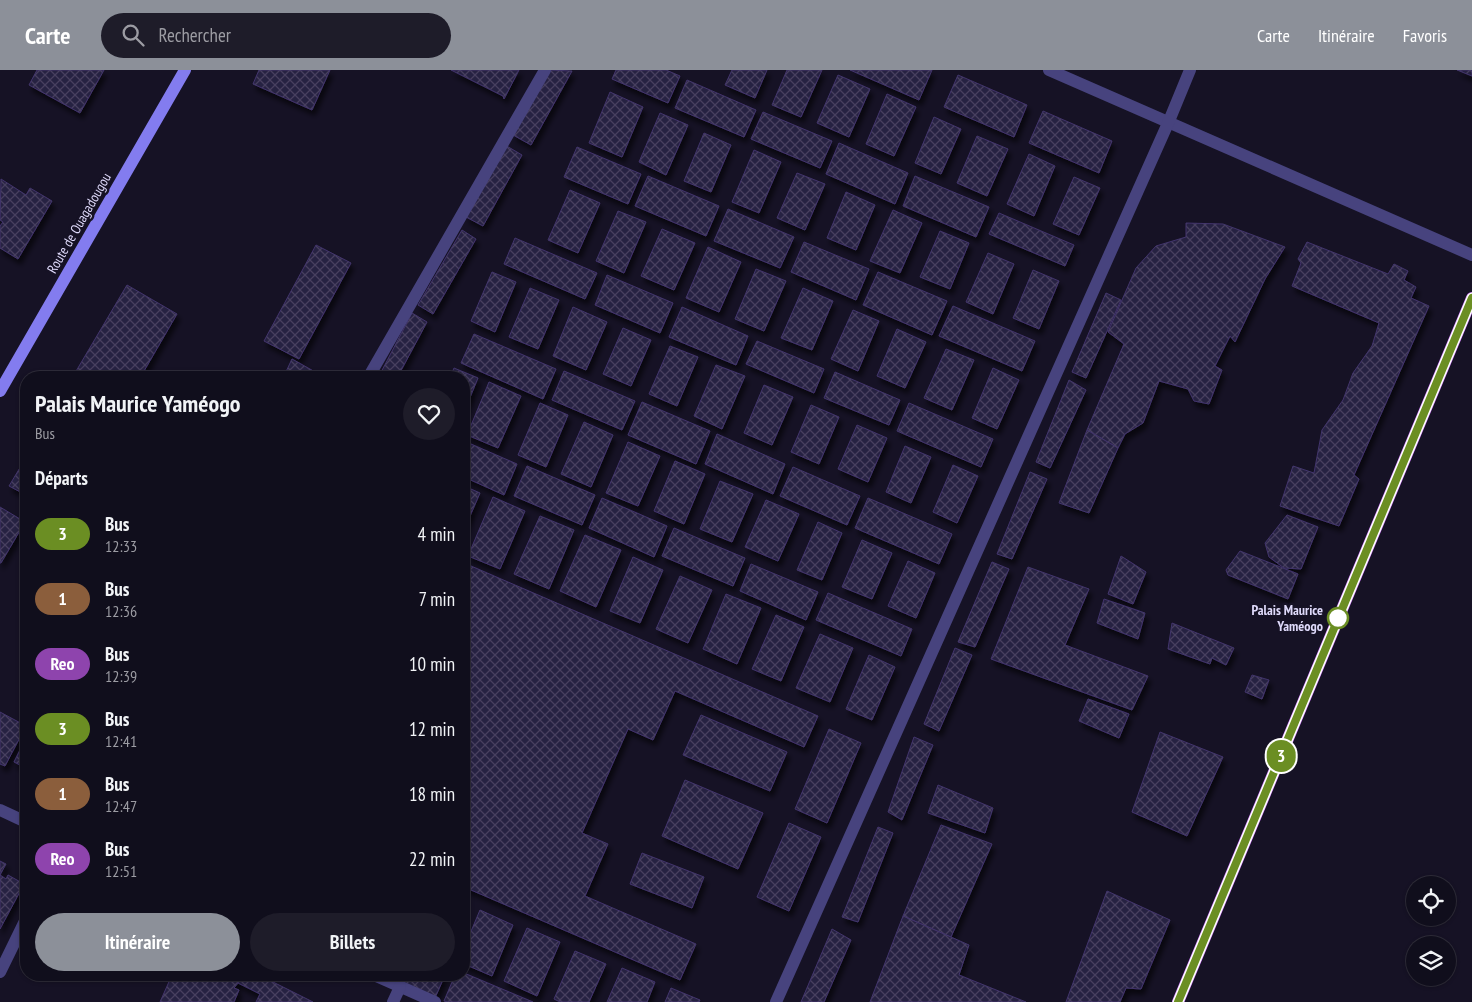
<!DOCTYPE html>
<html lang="fr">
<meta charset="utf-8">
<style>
:root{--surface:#100e1c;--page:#1e1c29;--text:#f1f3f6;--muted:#9c9ca3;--line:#302e3b;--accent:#8c9099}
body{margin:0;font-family:"PT Sans Narrow",sans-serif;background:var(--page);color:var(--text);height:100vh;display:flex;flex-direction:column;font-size:19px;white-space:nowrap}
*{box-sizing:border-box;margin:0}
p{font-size:16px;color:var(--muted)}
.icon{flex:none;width:28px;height:28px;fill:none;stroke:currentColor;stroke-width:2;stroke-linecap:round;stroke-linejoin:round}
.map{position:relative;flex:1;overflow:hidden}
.side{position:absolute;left:20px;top:301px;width:450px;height:610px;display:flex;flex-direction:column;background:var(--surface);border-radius:20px;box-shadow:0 1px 4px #0004,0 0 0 1px var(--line)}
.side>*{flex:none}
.badge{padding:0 10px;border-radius:16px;font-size:18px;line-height:32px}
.tools{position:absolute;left:1406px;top:806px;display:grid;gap:10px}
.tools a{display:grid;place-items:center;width:50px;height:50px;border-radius:50%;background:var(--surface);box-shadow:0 1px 4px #0004,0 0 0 1px var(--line);font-size:25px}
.map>.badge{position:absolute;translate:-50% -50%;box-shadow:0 0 0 2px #fff}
h2{padding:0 15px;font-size:19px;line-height:45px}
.round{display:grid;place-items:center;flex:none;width:52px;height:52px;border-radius:26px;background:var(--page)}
.overview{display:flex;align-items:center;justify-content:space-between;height:85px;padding:0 15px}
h1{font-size:24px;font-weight:800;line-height:38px}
.primary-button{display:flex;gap:10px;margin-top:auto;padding:10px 15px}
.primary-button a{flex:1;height:58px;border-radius:30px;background:var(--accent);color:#fff;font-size:20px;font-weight:800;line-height:58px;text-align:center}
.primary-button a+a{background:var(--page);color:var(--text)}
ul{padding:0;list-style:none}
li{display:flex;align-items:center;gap:15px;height:65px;padding:0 15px}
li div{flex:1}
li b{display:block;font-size:19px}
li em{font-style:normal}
li .badge{min-width:55px;font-weight:700;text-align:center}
header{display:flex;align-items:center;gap:30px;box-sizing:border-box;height:70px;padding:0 25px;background:var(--accent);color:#fff}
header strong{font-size:24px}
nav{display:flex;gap:28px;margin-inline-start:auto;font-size:18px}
.search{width:350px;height:45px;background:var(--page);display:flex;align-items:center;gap:12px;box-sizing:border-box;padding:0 18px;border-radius:28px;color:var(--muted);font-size:19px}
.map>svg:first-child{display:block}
</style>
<header>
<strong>Carte</strong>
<div class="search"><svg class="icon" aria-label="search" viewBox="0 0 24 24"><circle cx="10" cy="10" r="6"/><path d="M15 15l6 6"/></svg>Rechercher</div>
<nav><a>Carte</a><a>Itinéraire</a><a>Favoris</a></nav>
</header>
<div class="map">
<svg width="1472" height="932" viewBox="0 0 1472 932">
<defs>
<pattern id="building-cross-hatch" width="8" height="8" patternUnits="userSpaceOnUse" patternTransform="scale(1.25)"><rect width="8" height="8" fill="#282043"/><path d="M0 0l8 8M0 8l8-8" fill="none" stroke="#47405f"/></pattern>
<filter id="shadow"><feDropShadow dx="3" dy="5.5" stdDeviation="2.5" flood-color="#0009"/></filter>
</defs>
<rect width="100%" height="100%" fill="#161225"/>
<g fill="url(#building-cross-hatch)" stroke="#42356c" filter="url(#shadow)">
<path d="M37 0H104L80 43 29 15Z"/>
<path d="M259 0H330L312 40 253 14Z"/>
<path d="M451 0H519L504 29 503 26Z"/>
<path d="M549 0 572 1 531 75 513 65Z"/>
<path d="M616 0H666L680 6 668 33 612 9Z"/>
<path d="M732 0H767L755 28 725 15Z"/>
<path d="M787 0H822L801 47 772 35Z"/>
<path d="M850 0H932L919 30Z"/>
<path d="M1457 0H1472V6Z"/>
<path d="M838 5 870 19 849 67 817 53Z"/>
<path d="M958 5 1027 35 1014 67 944 37Z"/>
<path d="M687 10 756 40 744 67 675 38Z"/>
<path d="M610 22 643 37 622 87 589 73Z"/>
<path d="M887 24 916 37 894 86 866 74Z"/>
<path d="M1043 41 1112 71 1099 103 1029 73Z"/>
<path d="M763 42 832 71 820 98 751 69Z"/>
<path d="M660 43 688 55 666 105 639 92Z"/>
<path d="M934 47 961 59 941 104 915 93Z"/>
<path d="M704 63 731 75 711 122 684 111Z"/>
<path d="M977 66 1008 79 987 126 957 113Z"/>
<path d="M839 73 908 103 895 134 826 104Z"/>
<path d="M505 75 522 85 483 156 466 147Z"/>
<path d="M577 77 641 104 628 134 564 107Z"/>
<path d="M754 80 781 92 759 143 732 132Z"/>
<path d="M1029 84 1055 96 1034 146 1007 134Z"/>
<path d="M797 103 825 114 805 160 777 148Z"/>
<path d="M648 106 719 136 706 166 635 136Z"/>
<path d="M915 106 989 137 976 167 903 136Z"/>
<path d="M1074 107 1100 118 1079 165 1053 154Z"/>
<path d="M1 109 26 125 30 118 52 131 18 189 0 178V156L3 152 0 150Z"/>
<path d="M570 120 600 133 578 183 548 170Z"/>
<path d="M846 122 875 135 856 180 827 168Z"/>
<path d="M728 139 794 167 780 198 714 171Z"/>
<path d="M893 140 922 153 900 203 870 191Z"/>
<path d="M618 141 646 152 624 203 596 191Z"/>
<path d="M999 143 1074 175 1065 196 989 164Z"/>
<path d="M1186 153 1223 154 1285 177 1265 209 1235 272 1230 266 1215 296 1222 300 1209 334 1194 331 1188 319 1159 311 1143 353 1125 364 1118 378 1087 360 1124 274 1108 262 1136 198 1156 176 1186 167Z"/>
<path d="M662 159 695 173 674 220 641 206Z"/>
<path d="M462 160 476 169 433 244 418 235Z"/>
<path d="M940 161 969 173 950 219 920 207Z"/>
<path d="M515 168 597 203 585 229 504 194Z"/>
<path d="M804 172 869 199 856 230 791 202Z"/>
<path d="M1307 172 1388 204 1394 194 1408 201 1404 210 1416 217 1411 228 1429 236 1354 405 1359 409 1339 456 1280 436 1293 396 1314 403 1322 360 1343 330 1353 303 1372 276 1379 253 1292 216 1301 193 1298 189Z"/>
<path d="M316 175 351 193 299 289 264 271Z"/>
<path d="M708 177 741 192 719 242 686 228Z"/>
<path d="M988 183 1014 194 993 244 966 232Z"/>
<path d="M756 199 786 211 764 261 735 249Z"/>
<path d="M1033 200 1059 211 1039 259 1013 248Z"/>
<path d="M492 202 516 212 495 262 471 251Z"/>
<path d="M878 202 947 231 932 265 863 235Z"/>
<path d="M607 205 673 233 660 263 595 235Z"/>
<path d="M127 215 177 244 140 308H72Z"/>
<path d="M530 218 559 230 538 279 509 267Z"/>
<path d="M803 218 833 231 812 280 781 268Z"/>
<path d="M1106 223 1121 230 1086 308 1072 302Z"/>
<path d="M953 236 1035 271 1022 301 939 266Z"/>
<path d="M573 237 607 252 586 300 553 286Z"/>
<path d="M682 237 748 266 736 295 669 267Z"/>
<path d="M853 240 879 251 858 301 831 289Z"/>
<path d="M412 243 427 252 397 308H378Z"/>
<path d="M623 258 651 270 631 316 603 304Z"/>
<path d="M897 259 926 272 905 318 877 306Z"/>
<path d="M474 264 556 299 543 329 461 293Z"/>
<path d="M757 271 824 299 814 323 746 294Z"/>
<path d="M670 276 698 287 677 336 649 324Z"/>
<path d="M946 279 974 290 952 340 924 328Z"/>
<path d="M292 289 326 308H283Z"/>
<path d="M716 295 745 306 722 359 694 346Z"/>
<path d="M454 298 478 308 464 342V308H450Z"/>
<path d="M993 298 1019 310 997 359 972 348Z"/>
<path d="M564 301 635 331 622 360 552 330Z"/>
<path d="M835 302 900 330 889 355 824 328Z"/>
<path d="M1069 310 1086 320 1050 398 1036 392Z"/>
<path d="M489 312 521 326 498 378 467 365Z"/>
<path d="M764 315 793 327 772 375 744 363Z"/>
<path d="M642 332 710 361 696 394 628 365Z"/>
<path d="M540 333 568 345 546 397 518 385Z"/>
<path d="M909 333 993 369 981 397 897 361Z"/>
<path d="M811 335 839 347 819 394 791 382Z"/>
<path d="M584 352 613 365 591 417 561 404Z"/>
<path d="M857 355 887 368 868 412 838 399Z"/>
<path d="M1087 360 1118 378 1089 443 1059 433Z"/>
<path d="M717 364 785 394 773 424 705 394Z"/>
<path d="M464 371 517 394 504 425 464 407Z"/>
<path d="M628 372 660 386 638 436 606 423Z"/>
<path d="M905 376 931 387 911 433 886 422Z"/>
<path d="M24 391 26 393V425L9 416Z"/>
<path d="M675 391 705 404 684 454 654 441Z"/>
<path d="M953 395 978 406 957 453 933 442Z"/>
<path d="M527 396 595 425 582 455 514 426Z"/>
<path d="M793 397 860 426 847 455 780 426Z"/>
<path d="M1030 402 1047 409 1012 489 997 484Z"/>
<path d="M720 411 753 424 732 472 700 459Z"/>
<path d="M464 416 480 423 464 460Z"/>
<path d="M493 427 525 441 500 499 468 486Z"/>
<path d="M602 428 667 456 654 487 589 458Z"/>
<path d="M868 428 952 464 939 494 855 458Z"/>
<path d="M766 430 799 444 778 491 745 477Z"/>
<path d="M0 437 25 452 1 493H0Z"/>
<path d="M1287 445 1318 457 1301 499 1284 498 1269 487 1265 473Z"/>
<path d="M540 446 574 460 549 519 514 504Z"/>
<path d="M818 452 842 463 822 510 797 500Z"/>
<path d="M674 458 745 488 733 516 662 486Z"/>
<path d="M585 465 621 480 596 537 560 521Z"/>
<path d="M862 470 892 483 872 529 842 517Z"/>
<path d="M1240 481 1298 504 1288 529 1228 505 1226 500Z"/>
<path d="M1121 486 1146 502 1133 534 1108 524Z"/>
<path d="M633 487 663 500 640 553 610 541Z"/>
<path d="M908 491 935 503 916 548 888 536Z"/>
<path d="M992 492 1009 499 975 577 958 572Z"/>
<path d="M751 494 818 522 806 550 740 521Z"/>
<path d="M471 496 818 646 804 677 675 621 653 670 628 659 582 763 608 774 585 826 696 874 680 910 464 817V512Z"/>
<path d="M1028 497 1089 519 1065 575 1148 606 1132 640 991 589Z"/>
<path d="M680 506 712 520 688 573 656 559Z"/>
<path d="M828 523 912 559 901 586 816 550Z"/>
<path d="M726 524 761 538 737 594 703 579Z"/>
<path d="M1104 529 1145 543 1138 569 1097 553Z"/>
<path d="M776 545 804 557 781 611 752 599Z"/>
<path d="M1172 553 1234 578 1226 595 1212 588 1210 594 1168 579Z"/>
<path d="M820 564 853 578 830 632 796 618Z"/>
<path d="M955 578 972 585 939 661 924 654Z"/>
<path d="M869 585 895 597 872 650 846 639Z"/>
<path d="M1252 605 1269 610 1262 629 1245 622Z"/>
<path d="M1088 629 1129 644 1119 668 1079 651Z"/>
<path d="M0 642 26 656 5 696 0 694Z"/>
<path d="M701 645 787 682 770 721 683 685Z"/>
<path d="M829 659 861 673 827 753 795 739Z"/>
<path d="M1160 662 1223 687 1187 766 1132 742Z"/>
<path d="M914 667 933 675 902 750 888 742Z"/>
<path d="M26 668V698L14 692Z"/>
<path d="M685 710 763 743 738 799 662 766Z"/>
<path d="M938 715 993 738 985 763 928 743Z"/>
<path d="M789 753 821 767 789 841 757 827Z"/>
<path d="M941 755 992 774 951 867 903 846Z"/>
<path d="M878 757 893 763 858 852 842 847Z"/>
<path d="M642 783 704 807 692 838 630 814Z"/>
<path d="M0 791 6 794 0 805Z"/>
<path d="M0 805 6 809 8 805 24 814 0 859Z"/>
<path d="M1107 821 1170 850 1141 919 1126 918 1120 932H1066Z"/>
<path d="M480 840 513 855 492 906 464 894V878Z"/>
<path d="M903 846 969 875 959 905 1026 932H870Z"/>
<path d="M527 858 560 872 537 926 504 911Z"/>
<path d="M832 859 851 870 824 932H801Z"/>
<path d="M575 881 606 894 589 932H560L554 929Z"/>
<path d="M622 898 655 912 647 932H607Z"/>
<path d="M464 903 533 932H448L444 931 455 905H464Z"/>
<path d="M172 905H241L238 913 234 918 239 920 234 932H160Z"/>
<path d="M242 905H259L313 932H256L260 924 238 913Z"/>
<path d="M380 905H445L435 928Z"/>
<path d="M671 918 700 930 699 932H665Z"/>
</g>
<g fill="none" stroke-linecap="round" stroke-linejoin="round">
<g stroke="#47437e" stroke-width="12">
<path d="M1049 0 1472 185"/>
<path d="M368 308 545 0"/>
<path d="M0 740 26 752"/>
<path d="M0 902 26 849"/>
<path d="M374 905 435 932"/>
<path d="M393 932 400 917"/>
<path d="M776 932 1169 51 1190 0"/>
</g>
<path stroke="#837cef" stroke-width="12" d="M0 321 185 0"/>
<path stroke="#c26eee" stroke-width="12" d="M1178 932 1472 228"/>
</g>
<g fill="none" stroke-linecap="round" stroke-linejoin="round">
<g stroke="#fff" stroke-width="11">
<path id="line" d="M1178 932 1472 228"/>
</g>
<use href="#line" stroke="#6b8e23" stroke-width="8"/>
</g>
<circle fill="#fff" stroke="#6b8e23" stroke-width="2.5" cx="1338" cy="548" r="10"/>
<g text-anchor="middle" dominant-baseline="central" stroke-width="5" stroke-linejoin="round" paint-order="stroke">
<g font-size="14" fill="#dfdafb" stroke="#161225">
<text transform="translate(79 153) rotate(-60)">Route de Ouagadougou</text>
</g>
<g font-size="14" font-weight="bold" fill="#dfdafb" stroke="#161225" text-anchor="end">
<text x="1323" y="540">Palais Maurice<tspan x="1323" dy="16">Yaméogo</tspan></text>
</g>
</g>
</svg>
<div class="tools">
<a><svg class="icon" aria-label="locate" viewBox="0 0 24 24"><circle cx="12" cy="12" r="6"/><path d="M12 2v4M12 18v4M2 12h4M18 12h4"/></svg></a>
<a><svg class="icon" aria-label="layers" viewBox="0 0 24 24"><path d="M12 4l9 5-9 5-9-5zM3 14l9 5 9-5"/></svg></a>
</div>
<b class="badge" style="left:1281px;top:686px;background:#6b8e23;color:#fff">3</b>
<section class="side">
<div class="overview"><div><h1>Palais Maurice Yaméogo</h1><p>Bus</p></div><a class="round"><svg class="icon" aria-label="heart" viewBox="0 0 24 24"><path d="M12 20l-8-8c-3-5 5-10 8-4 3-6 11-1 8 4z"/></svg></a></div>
<h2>Départs</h2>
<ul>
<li><span class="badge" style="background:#6b8e23;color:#fff">3</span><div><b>Bus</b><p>12:33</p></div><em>4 min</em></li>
<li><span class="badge" style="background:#8b5e3c;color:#fff">1</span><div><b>Bus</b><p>12:36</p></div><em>7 min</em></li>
<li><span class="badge" style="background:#8e44ad;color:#fff">Reo</span><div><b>Bus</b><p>12:39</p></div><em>10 min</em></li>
<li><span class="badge" style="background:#6b8e23;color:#fff">3</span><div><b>Bus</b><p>12:41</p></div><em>12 min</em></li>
<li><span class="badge" style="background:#8b5e3c;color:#fff">1</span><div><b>Bus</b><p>12:47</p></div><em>18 min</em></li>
<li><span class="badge" style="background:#8e44ad;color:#fff">Reo</span><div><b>Bus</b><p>12:51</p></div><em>22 min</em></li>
</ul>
<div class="primary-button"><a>Itinéraire</a><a>Billets</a></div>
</section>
</div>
